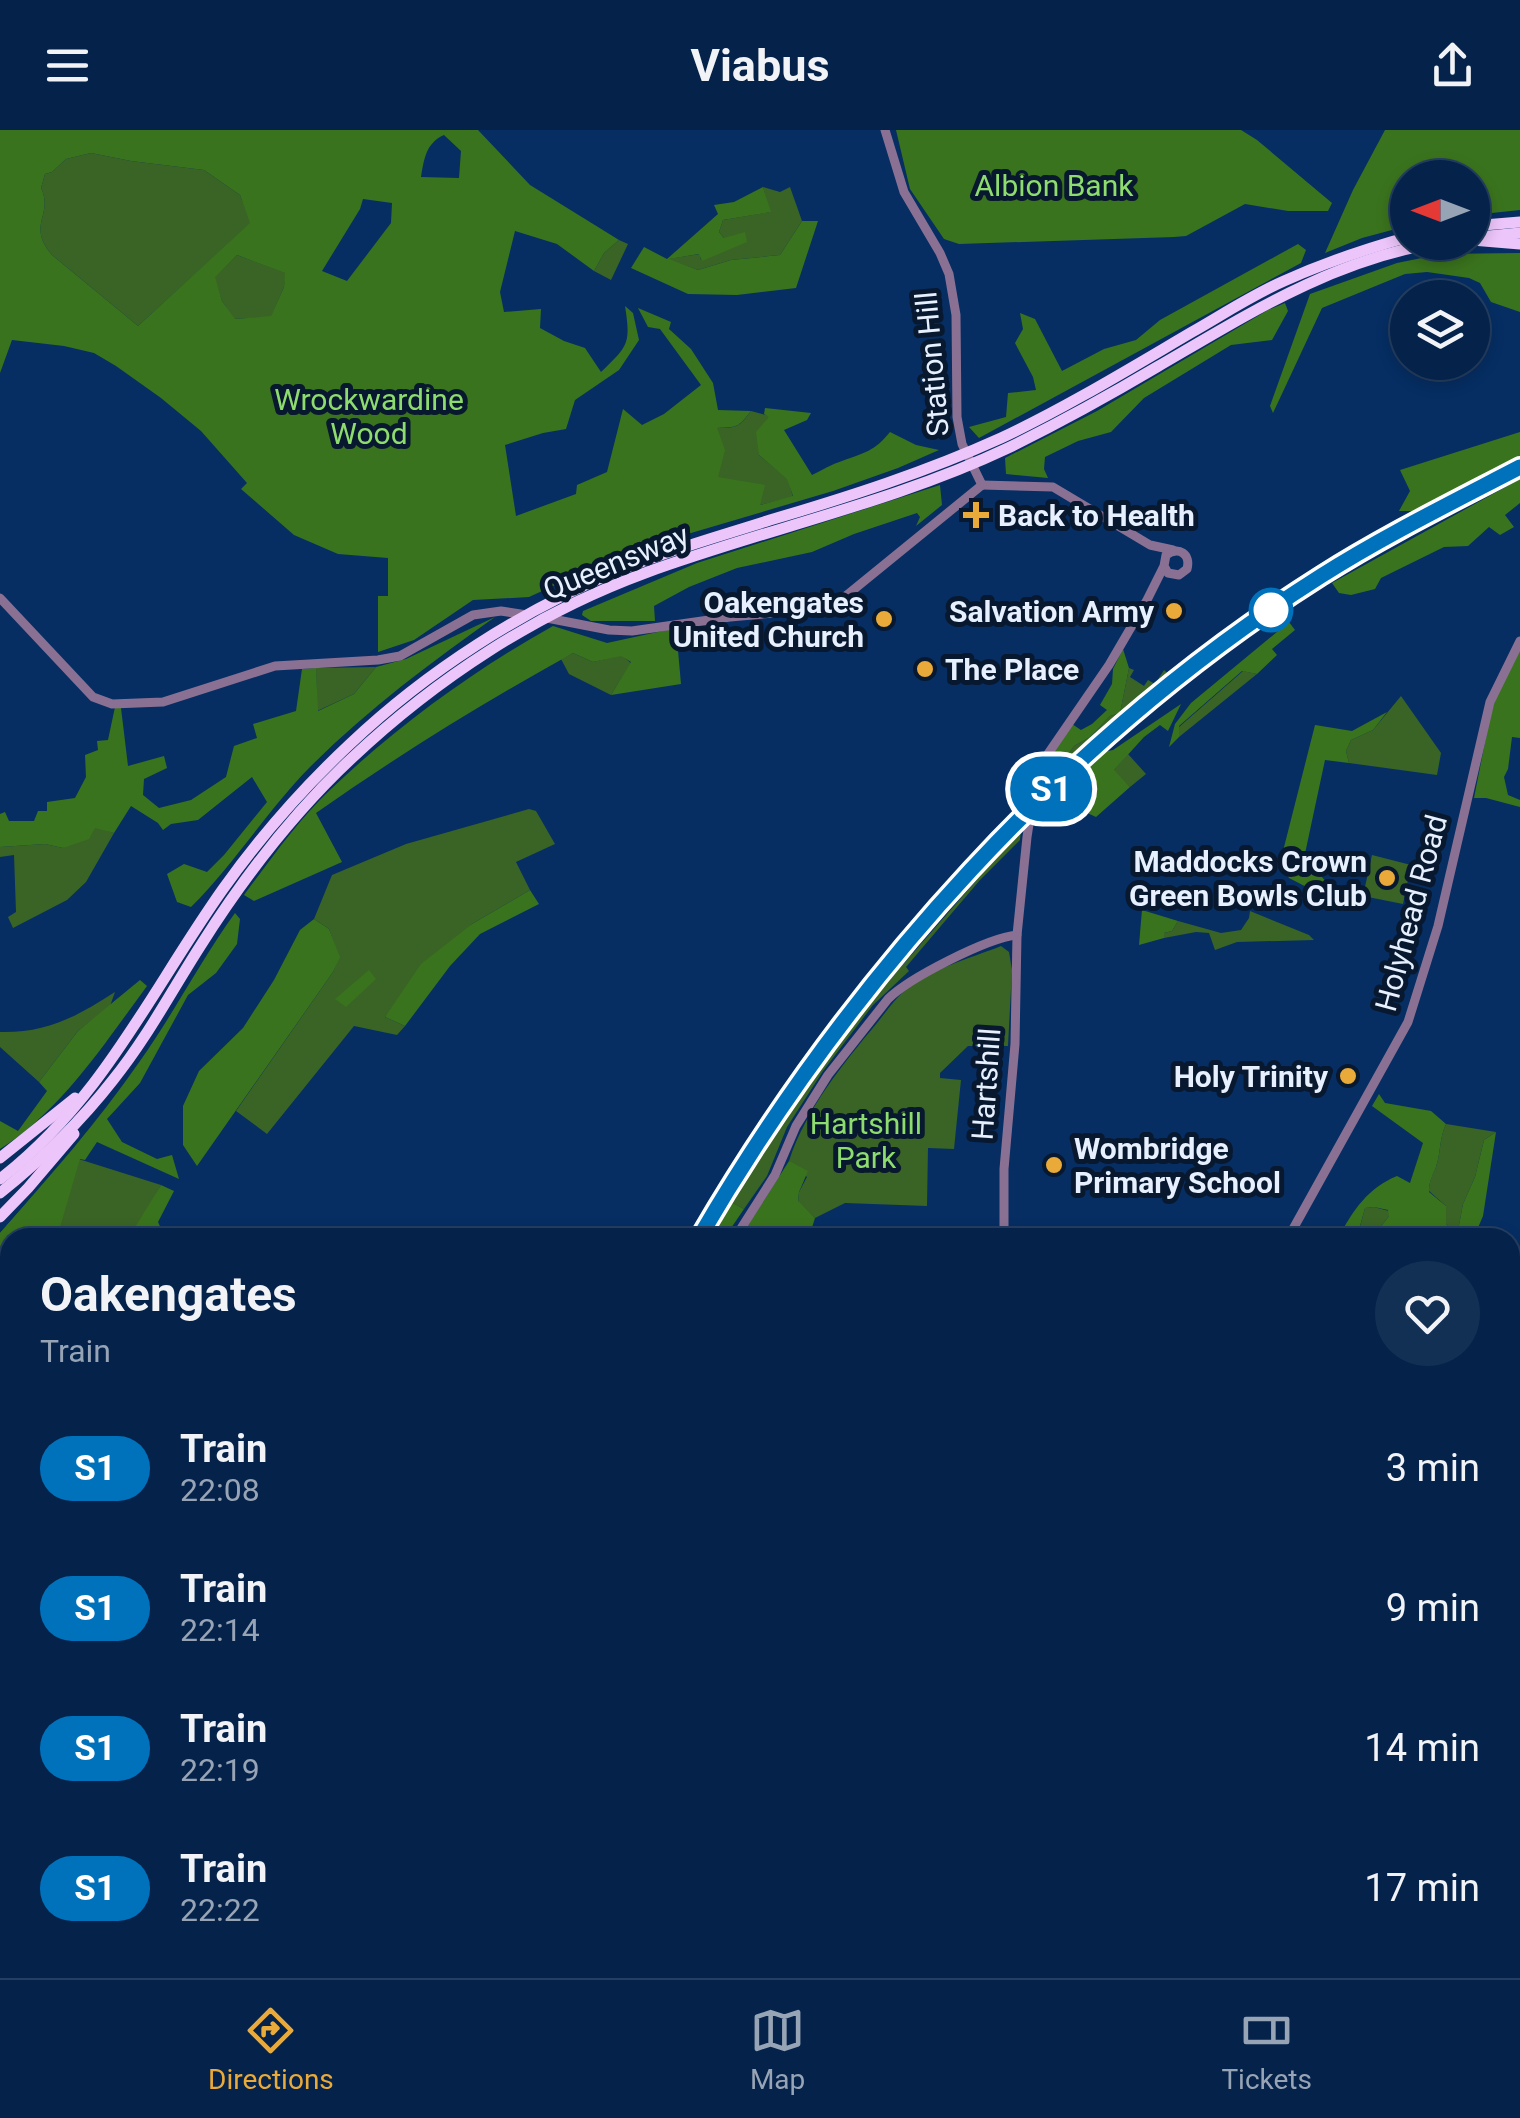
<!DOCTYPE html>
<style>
:root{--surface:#04224a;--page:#122f54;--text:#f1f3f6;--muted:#97a4b5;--line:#253f62;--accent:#eaaa39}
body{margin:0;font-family:Roboto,sans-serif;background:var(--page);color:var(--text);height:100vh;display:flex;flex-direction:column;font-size:38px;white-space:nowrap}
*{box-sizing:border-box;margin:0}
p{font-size:32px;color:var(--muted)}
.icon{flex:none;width:55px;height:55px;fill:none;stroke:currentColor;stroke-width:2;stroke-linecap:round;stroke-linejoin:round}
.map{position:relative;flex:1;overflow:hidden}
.sheet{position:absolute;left:0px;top:1098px;width:1520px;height:752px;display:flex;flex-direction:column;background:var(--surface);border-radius:30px 30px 0 0;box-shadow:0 5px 15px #0003,0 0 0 2px var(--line)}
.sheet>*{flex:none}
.badge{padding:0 20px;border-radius:32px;font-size:35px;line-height:65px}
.needle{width:65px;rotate:270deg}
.buttons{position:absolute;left:1390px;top:30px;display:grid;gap:20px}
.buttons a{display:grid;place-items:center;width:100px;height:100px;border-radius:50%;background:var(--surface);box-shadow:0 5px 15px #0003,0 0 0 2px var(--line);font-size:50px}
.map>.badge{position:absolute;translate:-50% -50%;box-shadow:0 0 0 5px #fff}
.round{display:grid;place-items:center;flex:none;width:105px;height:105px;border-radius:52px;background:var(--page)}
.headline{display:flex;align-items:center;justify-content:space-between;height:170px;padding:0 40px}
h1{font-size:48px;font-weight:700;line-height:75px}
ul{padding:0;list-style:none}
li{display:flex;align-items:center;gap:30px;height:140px;padding:0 40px}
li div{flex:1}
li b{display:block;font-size:38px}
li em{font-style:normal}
li .badge{min-width:110px;font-weight:700;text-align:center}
header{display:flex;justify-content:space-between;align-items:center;height:130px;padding:0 40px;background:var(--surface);font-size:45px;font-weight:700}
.tabs{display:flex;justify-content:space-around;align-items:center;height:140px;border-top:2px solid var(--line);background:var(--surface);font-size:28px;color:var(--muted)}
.tabs a{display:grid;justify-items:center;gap:5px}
.tabs .active{color:var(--accent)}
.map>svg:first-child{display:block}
</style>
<header><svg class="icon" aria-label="menu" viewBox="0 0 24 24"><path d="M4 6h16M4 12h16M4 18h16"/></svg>Viabus<svg class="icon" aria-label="share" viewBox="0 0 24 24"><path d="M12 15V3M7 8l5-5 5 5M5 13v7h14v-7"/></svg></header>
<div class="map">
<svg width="1520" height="1848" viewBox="0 0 1520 1848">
<rect width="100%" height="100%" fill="#062e63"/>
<g fill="#396425">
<path d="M91 23 131 31 204 40 240 65 251 93 138 196 52 125C26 95 54 85 41 58L45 44 52 42 66 29Z"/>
<path d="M763 57 780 62 790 57 802 91 780 125 731 130 698 140 667 129 700 124 701 130 724 108 719 102 723 90 770 82Z"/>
<path d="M619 110 628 114 611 150 594 141 604 123Z"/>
<path d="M237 125 286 143 284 157 271 187 234 189 222 171 214 147Z"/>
<path d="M751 281 770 286 759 325 788 349 793 367 760 375 718 348 717 298C737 298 739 297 751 281Z"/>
<path d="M573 523 593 532 621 525 631 533 611 565 569 544 561 529Z"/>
<path d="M376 537 354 564 317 581 316 538Z"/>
<path d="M1129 538 1134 540 1130 547 1144 556 1148 550 1155 554 1164 540 1172 547 1061 641 1058 639 1074 616 1090 607 1110 586 1120 583Z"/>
<path d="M1243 541 1257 544 1179 607V597Z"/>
<path d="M1401 566 1441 623 1437 645 1349 633 1346 621 1351 610 1373 600Z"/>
<path d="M1128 624 1146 644 1130 657 1113 641Z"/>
<path d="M529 679 536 681 555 714 516 732 530 760 472 794 385 887 405 896 397 905 354 896 267 1004 236 981 333 842 339 827 329 799 314 789 332 745 406 714Z"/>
<path d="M95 697 114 703 86 752 67 770 13 798 8 787 16 782 14 725 0 727V717L45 714 63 718Z"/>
<path d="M1021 699 1020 710 980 750 906 837 909 841 873 875 823 941 787 997 767 1046 744 1079 731 1072 757 1030 859 885Z"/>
<path d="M1372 725 1411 735 1403 774 1363 766Z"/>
<path d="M1250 781 1309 805 1314 810 1237 812 1215 820 1209 803 1196 802 1164 808V803L1172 801 1178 791 1221 803 1241 800 1249 788Z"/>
<path d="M1001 816 1009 822 1012 840 1008 916H968L940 943V948L961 950 954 1019 928 1018 927 1076 845 1073 815 1088 798 1072 799 1062 807 1047 789 1031C806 979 842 935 877 893 885 883 893 872 902 863 928 839 969 829 1001 816Z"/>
<path d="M115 862 110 876 78 901 39 952 0 917V902C47 903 76 887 115 862Z"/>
<path d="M1446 994 1496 1002 1484 1010 1475 1047 1463 1074 1459 1095 1453 1101 1446 1094V1076L1429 1061C1429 1051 1432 1046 1436 1037 1441 1022 1439 1009 1446 994Z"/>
<path d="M69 1026 161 1055 140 1092 165 1107 10 1108V1266L0 1259V1103Z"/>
<path d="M1374 1077 1389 1081V1086L1373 1107 1357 1108 1365 1078Z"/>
<path d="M807 1840H946L953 1841 948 1848H847L835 1846 788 1848Z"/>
<path d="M1317 1840H1363L1364 1848H1313Z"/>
</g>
<g fill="#3a731d" fill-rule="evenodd">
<path d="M0 0H478L530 55 619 110 604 123 594 141 557 114 515 101 500 162 504 182 541 179 540 198 564 211 585 218 601 242C628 216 631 214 625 176L633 183 639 210 619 240 575 270 566 299 543 303 505 315 516 386 576 364 577 355 607 342 623 279 642 295 664 284 701 255 660 199 648 197 638 178 671 192 669 199 691 219 713 253 718 280 751 281C738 298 737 297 717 298L725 320 718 347 765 355 760 375 793 366 787 349 759 325 756 302 769 287 764 284 765 278 811 283 807 290 784 300 812 345C822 340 832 334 842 331 864 323 875 321 890 302L916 315 939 320 898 338 833 361 630 421 529 467 473 470 414 510 378 522V466H388V428L338 424 294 405 241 359 247 353 201 301 161 268 116 236 94 223 64 216 12 210 0 243ZM444 5 461 21 459 48 421 47C424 29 426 13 444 5ZM91 23 131 31 204 40 240 65 250 93 138 196 52 125C26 95 54 85 41 58L45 44 52 42 66 29ZM363 69 392 73 391 93 347 151 322 141 360 79ZM237 125 285 143 284 157 271 186 235 189 222 171 215 147Z"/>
<path d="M896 0H1241L1257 10 1332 73 1328 81H1288L1245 74 1186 106 1174 107 959 114 944 109 910 59Z"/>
<path d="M1385 0H1520V80L1473 85 1472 48H1408L1407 96 1362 108 1325 123 1353 60Z"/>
<path d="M763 57 771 82 723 90 719 102 724 108 745 102 747 112 702 131 699 124 669 129 698 140 731 130 780 125 802 91H818L796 158 737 165 688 164 631 138 644 117 667 129 718 84 714 75 734 72Z"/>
<path d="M1298 114 1306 120 1301 133 979 308 969 297 1006 287 1008 263 1036 260 1033 247 1015 213 1023 199 1020 183 1035 189 1062 241 1104 219 1136 210 1160 190Z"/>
<path d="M1520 123V182L1491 172 1480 153 1469 148 1427 142 1405 144 1322 178 1273 283 1270 276 1310 164 1397 133 1441 124Z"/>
<path d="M1285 173 1288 181 1272 210 1231 215 1144 268 1111 302 1078 311 1045 327 1044 339 1048 348 1006 344 1005 328 1097 281 1268 180Z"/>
<path d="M1520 302V330L1417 381H1399L1410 361 1400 340Z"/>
<path d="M1520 349V373L1505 385 1514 397 1500 405 1489 397 1468 416 1444 417 1381 448 1375 459 1351 465 1339 463 1332 453Z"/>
<path d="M940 355 942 375 916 396 920 387 917 383 854 404 812 422 737 438 689 457 654 476 655 491H591L582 485 583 481 697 433Z"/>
<path d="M495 487C430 533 367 580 310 637 267 681 234 734 191 777L177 772 167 744 184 734 207 742 224 725 267 672 252 647 198 690 171 694 163 700 158 693 131 676 114 703 95 698 89 709 63 718 45 714 0 717V684L5 682 9 691H34L38 681H47V672L75 668 86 647 85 625 98 620 97 611 108 610 115 577 121 578 128 636 164 626 167 638 144 649 143 665 159 678 191 670 226 647 234 616 257 608 253 594 296 581 302 539 316 538 318 581 354 564 376 537 406 529Z"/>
<path d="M1289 492 1295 500 1272 519 1277 525 1257 544 1242 541 1179 596V607L1169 617 1175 594 1191 573Z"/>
<path d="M553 496 607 513 676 498 681 554 611 565 631 532 621 526 593 532 573 523C483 573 400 624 316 683L342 732 254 771 244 765C271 729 298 690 331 659 397 596 474 540 553 496Z"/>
<path d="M1123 519 1129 538 1120 583 1110 586 1090 607 1074 616 1058 639 1049 633 1050 626 1072 594 1081 600 1092 594 1107 580 1100 575 1112 554 1113 539Z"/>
<path d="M1520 520V608L1512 607 1508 639 1504 647 1508 665 1520 670V677L1486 668H1474L1490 587 1498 560Z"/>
<path d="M1181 574 1168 601 1160 595 1144 607 1114 640 1130 657 1096 687 1072 676 1049 672 1103 622 1113 620Z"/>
<path d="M1387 582 1373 600 1351 610 1346 621 1349 633 1325 630 1303 733 1321 746 1351 780 1289 748 1280 733 1315 595 1352 601Z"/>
<path d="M530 760 539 774 480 804 450 836 405 896 385 887 421 834 472 794Z"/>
<path d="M1142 780 1178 791 1172 801 1164 803V808L1139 815Z"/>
<path d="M235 783 240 789 237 814 216 843 188 865 140 953 107 989 122 1012 157 1029 172 1025 179 1049 97 1012 85 1030 80 1029 57 1107 10 1108V1181L0 1183V1103C49 1047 98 992 140 931 174 883 201 830 235 783Z"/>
<path d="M314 789 329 799 340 827 333 842 197 1036 183 1015V976L199 941 243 898 274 850 300 800Z"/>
<path d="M369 840 376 849 346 877 335 869Z"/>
<path d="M140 850 147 856C104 914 62 980 0 1019V991L18 1001 47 961 39 952 78 901Z"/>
<path d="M1379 964 1385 973 1431 981 1446 994C1439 1009 1441 1022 1436 1037 1432 1047 1429 1051 1429 1062L1446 1076V1094L1453 1101 1459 1095 1463 1074 1475 1047 1484 1010 1496 1002 1483 1086 1474 1107H1373L1389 1086 1388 1080 1374 1077 1365 1078 1357 1107H1339C1353 1080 1368 1058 1397 1046L1410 1053 1423 1013 1372 976Z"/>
<path d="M789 1031 808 1041 799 1062 798 1071 815 1088 809 1107 740 1108Z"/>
<path d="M161 1055 174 1061 158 1092 165 1107H129Z"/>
<path d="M731 1072 744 1079 725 1107H710Z"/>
<path d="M0 1205H10V1266L0 1259Z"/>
<path d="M0 1304 10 1310V1519L0 1520Z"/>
<path d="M0 1540H10V1586L0 1584Z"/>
<path d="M1510 1628 1520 1629V1707L1510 1702Z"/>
<path d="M1520 1832V1848H1483L1479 1845 1483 1840H1510V1833Z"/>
<path d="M446 1840H493V1848H445Z"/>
<path d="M517 1840H573L585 1843 599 1840H807L788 1848H526Z"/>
<path d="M1363 1840H1425V1848H1364Z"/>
</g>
<path fill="#041819" d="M0 1354 10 1360V1496H0V1452L5 1451 9 1434 4 1426 0 1425Z"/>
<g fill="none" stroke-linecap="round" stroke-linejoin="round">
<g stroke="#8a7193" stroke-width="9">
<path d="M885 0 904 62 940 123 949 144 956 185 957 287 962 314 982 355"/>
<path d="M982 355 1053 357 1150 415 1173 420"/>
<path d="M0 468 93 567 112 574 163 572 275 536 378 530 400 526 473 485 501 481 527 485"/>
<path d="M547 488 609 500 632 501 730 487 807 480 821 483 847 465 982 355"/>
<path d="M735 1108 775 1045 796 996 828 945 888 869C909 848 987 808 1017 805"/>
<path d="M1004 1108V1039L1015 914 1017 805 1027 707 1029 694 1033 689 1032 647 1109 535 1147 470 1164 436 1166 425C1179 416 1191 424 1187 439L1179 445 1168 443 1164 436"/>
<path d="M1288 1108 1408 892 1438 796 1490 572 1520 511"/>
<path d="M0 1532H10"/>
<path d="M359 1840 361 1848"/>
</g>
<g stroke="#bd95cc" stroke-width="10">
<path d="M0 1276 10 1283"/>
<path d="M1510 1608 1520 1609"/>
<path d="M1510 1620 1520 1621"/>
<path d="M1118 1848 1123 1840"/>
</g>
<g stroke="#ecc5fa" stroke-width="11">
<path d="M1472 96 1520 92"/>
<path d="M1479 107 1520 103"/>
<path d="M1472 110 1520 114"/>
<path d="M0 1028 75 968"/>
<path d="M0 1049C104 968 150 862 223 759 260 707 303 658 350 614 427 541 522 480 620 440 669 420 720 406 770 390 848 367 926 342 1001 308 1067 277 1129 239 1192 202 1222 185 1252 165 1284 151 1324 133 1365 119 1408 107"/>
<path d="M0 1063C41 1030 81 991 113 950 147 908 172 860 201 815 244 747 293 683 352 628 436 549 536 483 645 443 765 399 892 373 1008 318 1059 293 1108 266 1157 237 1250 183 1332 130 1441 112"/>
<path d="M0 1087 28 1058 74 1004"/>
</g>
<g stroke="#a6b8d1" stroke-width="2.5" stroke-dasharray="15 8" stroke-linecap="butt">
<path d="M699 1108C851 845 1064 610 1321 446 1384 406 1453 372 1520 337"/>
<path d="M429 1848 431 1840"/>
</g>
</g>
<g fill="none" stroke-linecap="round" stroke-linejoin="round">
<g stroke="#fff" stroke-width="22">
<path id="line" d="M699 1108C851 847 1065 608 1321 446 1384 406 1453 372 1520 337"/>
</g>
<use href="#line" stroke="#0072bc" stroke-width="15"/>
</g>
<g fill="#eaaa39" stroke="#08182f" stroke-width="4">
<path d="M971 370h10v10h10v10h-10v10h-10v-10h-10v-10h10z"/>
<circle cx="1174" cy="481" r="10"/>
<circle cx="884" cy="489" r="10"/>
<circle cx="925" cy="539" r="10"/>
<circle cx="1387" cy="748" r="10"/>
<circle cx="1348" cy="946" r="10"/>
<circle cx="1054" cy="1035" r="10"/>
</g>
<circle fill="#fff" stroke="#0072bc" stroke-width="5" cx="1271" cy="480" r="20"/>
<g text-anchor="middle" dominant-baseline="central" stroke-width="10" stroke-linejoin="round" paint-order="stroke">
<g font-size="30" fill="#8edb6e" stroke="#08182f">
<text x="1054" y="55">Albion Bank</text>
<text x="369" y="269">Wrockwardine<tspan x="369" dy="34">Wood</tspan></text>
<text x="866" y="993">Hartshill<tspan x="866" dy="34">Park</tspan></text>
</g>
<g font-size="30" fill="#e7f0fe" stroke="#08182f">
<text transform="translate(932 234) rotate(-95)">Station Hill</text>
<text transform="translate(616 432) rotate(-22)">Queensway</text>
<text transform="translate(1411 783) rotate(-75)">Holyhead Road</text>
<text transform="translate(986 954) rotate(-86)">Hartshill</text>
</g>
<g font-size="30" font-weight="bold" fill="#e7f0fe" stroke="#08182f" text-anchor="end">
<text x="998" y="385" text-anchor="start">Back to Health</text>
<text x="864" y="472">Oakengates<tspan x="864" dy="34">United Church</tspan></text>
<text x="1154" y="481">Salvation Army</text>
<text x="945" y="539" text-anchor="start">The Place</text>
<text x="1367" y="731">Maddocks Crown<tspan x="1367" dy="34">Green Bowls Club</tspan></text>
<text x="1328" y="946">Holy Trinity</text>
<text x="1074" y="1018" text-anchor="start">Wombridge<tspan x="1074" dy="34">Primary School</tspan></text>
</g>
</g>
</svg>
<div class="buttons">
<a><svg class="needle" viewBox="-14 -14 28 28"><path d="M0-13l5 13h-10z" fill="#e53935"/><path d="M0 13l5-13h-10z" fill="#97a4b5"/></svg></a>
<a><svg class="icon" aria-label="layers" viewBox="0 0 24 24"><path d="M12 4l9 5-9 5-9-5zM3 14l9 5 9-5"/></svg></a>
</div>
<b class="badge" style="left:1051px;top:659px;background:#0072bc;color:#fff">S1</b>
<section class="sheet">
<div class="headline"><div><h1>Oakengates</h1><p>Train</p></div><a class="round"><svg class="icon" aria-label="heart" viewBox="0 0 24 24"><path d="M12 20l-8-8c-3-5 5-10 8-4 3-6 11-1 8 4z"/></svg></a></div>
<ul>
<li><span class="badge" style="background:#0072bc;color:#fff">S1</span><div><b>Train</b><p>22:08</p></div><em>3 min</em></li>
<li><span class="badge" style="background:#0072bc;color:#fff">S1</span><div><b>Train</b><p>22:14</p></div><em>9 min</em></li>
<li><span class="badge" style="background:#0072bc;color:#fff">S1</span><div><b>Train</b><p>22:19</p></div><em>14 min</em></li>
<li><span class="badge" style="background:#0072bc;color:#fff">S1</span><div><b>Train</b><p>22:22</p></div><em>17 min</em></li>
</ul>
</section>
</div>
<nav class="tabs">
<a class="active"><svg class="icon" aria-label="directions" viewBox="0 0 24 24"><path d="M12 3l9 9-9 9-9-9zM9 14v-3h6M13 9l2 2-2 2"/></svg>Directions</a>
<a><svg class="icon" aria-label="map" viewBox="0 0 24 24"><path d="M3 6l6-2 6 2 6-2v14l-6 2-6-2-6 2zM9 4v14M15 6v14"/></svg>Map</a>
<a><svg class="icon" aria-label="tickets" viewBox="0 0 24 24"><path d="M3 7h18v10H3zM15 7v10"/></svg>Tickets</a>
</nav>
